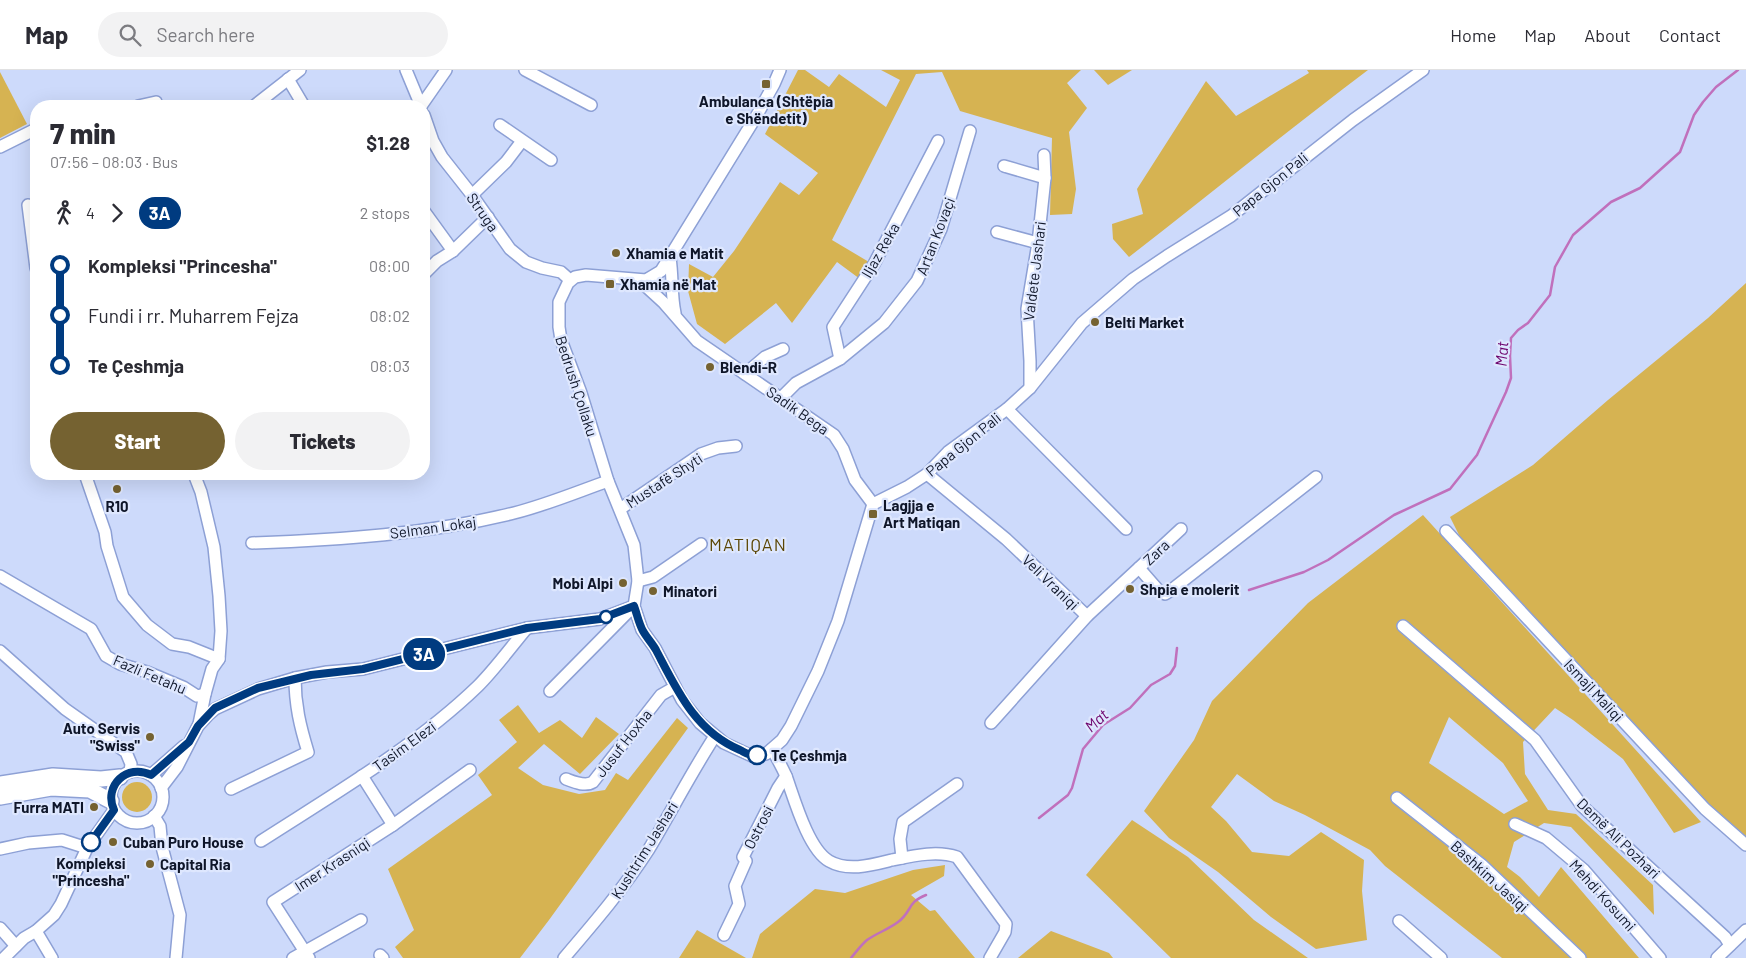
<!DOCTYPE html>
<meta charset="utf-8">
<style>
:root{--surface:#fff;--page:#f2f2f3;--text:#2b2b33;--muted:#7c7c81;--line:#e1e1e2;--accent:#756231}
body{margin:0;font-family:Barlow,sans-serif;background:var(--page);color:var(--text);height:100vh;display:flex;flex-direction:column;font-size:19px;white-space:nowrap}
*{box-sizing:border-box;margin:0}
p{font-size:16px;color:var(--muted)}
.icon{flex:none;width:28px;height:28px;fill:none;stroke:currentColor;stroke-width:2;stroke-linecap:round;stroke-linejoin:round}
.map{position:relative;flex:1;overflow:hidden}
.sheet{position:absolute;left:30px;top:30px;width:400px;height:380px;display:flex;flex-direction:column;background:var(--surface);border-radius:20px;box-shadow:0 5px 20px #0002}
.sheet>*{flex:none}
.badge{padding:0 10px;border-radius:16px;font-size:18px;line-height:32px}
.map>.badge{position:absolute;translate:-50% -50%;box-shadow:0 0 0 2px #fff}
.legs{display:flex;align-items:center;gap:8px;height:55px;padding:0 20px;font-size:16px}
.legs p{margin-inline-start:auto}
.overview{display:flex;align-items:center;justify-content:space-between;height:85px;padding:0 20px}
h1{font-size:28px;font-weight:800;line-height:38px}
.button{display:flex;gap:10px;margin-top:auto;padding:10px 20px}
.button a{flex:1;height:58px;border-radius:30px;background:var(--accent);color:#fff;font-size:20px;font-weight:800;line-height:58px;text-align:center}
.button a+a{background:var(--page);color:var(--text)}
ul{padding:0 20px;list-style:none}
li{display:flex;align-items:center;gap:18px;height:50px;font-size:19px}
li i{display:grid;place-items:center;width:8px;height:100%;margin:0 6px;background:currentColor}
li i::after{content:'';width:12px;height:12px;margin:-6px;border:4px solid;border-radius:50%;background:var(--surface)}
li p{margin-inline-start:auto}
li:first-child i{background:linear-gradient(#0000 50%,currentColor 0)}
li:last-child i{background:linear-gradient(currentColor 50%,#0000 0)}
header{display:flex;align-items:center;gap:30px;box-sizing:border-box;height:70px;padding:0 25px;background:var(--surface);border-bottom:1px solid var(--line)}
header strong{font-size:24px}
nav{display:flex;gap:28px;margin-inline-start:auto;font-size:18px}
.search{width:350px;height:45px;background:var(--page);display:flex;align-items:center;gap:12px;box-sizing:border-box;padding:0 18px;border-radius:28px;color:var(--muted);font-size:19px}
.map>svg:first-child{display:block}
</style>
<header>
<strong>Map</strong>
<div class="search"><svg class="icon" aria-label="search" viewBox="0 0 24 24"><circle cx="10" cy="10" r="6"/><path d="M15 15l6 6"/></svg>Search here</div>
<nav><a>Home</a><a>Map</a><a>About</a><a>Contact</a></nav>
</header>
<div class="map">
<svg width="1746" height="888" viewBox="0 0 1746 888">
<rect width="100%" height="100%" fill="#cddafb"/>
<g fill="#d6b352" fill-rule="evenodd">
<path d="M798 0H805L829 17 839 4 886 37 900 10 881 0H1081L1067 13 1087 38 1069 62 1076 119 1072 144 1050 145 1052 68 960 41 942 2 916 4 832 170 869 192 860 209 837 192 792 253 776 233 725 274 697 254 688 221 689 194 713 207 734 181 780 112 799 125 818 103 765 64Z"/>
<path d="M1094 0H1132L1108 15Z"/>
<path d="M1307 0H1368C1287 61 1209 125 1129 187L1113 169 1112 154 1143 144 1137 119 1206 11 1236 46 1309 3Z"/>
<path d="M0 2 27 54 0 68Z"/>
<path d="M1746 213V772L1635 663 1461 469 1450 447 1533 395 1608 330 1708 248Z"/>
<path d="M1423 445 1701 752 1674 763 1623 689 1573 650 1555 638 1523 672 1525 704 1548 740 1576 744 1653 815 1654 845 1571 757 1544 753 1514 772 1507 797 1520 807 1539 827 1561 797 1639 888H1502L1385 796 1370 780 1305 745 1274 731 1237 704 1211 737 1226 751 1252 782 1289 786 1321 762 1364 790 1362 821 1367 870 1316 879 1271 847 1218 802 1169 768 1144 741 1194 670 1212 631 1308 533ZM1449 647 1503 693 1528 731 1504 744 1429 693Z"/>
<path d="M518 635 539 663 560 650 582 668 596 647 619 664 580 704 544 674 518 698 543 715 579 724 605 720 616 703 628 710 677 648 688 658 549 850 520 888H403L395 877 414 860 388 799 492 725 478 705 517 672 499 650Z"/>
<circle cx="137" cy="727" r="15"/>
<path d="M1132 750 1188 787 1254 850 1308 888H1171L1086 805Z"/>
<path d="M945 795 944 806 911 825 930 841 935 840 975 888H752L760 864 815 819 845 823 913 800Z"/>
<path d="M697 860 746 888H679Z"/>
<path d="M1051 861 1109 883 1113 888H1018Z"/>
</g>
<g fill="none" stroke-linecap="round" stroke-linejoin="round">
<g stroke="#c070bc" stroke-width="2.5">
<path d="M1249 520 1304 502 1328 490 1394 445 1450 419 1477 385 1506 322 1511 308 1510 286 1511 268 1518 260 1528 253 1550 225 1555 197 1573 165 1611 132 1640 118 1680 82 1694 45 1703 32 1716 17 1738 0"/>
<path d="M1039 748 1068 725 1072 718 1083 679 1103 655 1130 638 1151 615 1170 604 1175 596 1177 578"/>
<path d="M851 888C856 882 861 875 867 870 877 863 889 859 898 852 912 842 907 832 926 825"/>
</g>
<g stroke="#8da0d5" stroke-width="14">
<g id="minor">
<path d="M406 0 421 36"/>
<path d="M525 0 591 35"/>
<path d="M780 0 774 14 757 45 661 201 646 210 586 205 575 207 568 213 559 232V257L561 270 581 323 608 411 634 475 638 511 634 536 642 560 655 578 682 630 700 653 724 673 752 686 766 684 782 670 791 656 818 601 838 551 873 434 907 417 927 404 948 382 1007 339 1030 318 1082 253 1133 209 1167 186 1231 146 1353 50 1423 0"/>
<path d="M288 9 304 36"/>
<path d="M138 36 156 32"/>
<path d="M254 36 300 0"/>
<path d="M421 36 446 0"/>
<path d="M424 45 433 71 442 87 472 125 510 179 526 192 542 198 561 202 570 210"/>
<path d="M500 55 551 90"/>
<path d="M0 77 36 59"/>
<path d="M1004 96 1045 108"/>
<path d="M472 125 506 92 522 71"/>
<path d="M28 135 36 198"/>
<path d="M424 141 453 181"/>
<path d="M997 162 1038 173"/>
<path d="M670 188C673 207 671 225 675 243"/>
<path d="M424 204 437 191 453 181 488 147"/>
<path d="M639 210 663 232 697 271 834 365 843 379 855 410 873 434"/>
<path d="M840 289 833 257 874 194 938 71"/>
<path d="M745 304 765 287 783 279"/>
<path d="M1030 318V291L1027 239 1038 173 1045 108 1044 85"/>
<path d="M781 328 796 313 840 289 884 253 917 211 941 159 970 61"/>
<path d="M1007 339 1126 459"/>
<path d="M85 404 105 462 107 476 123 527 147 555 172 574 189 577 219 589"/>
<path d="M194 404 201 422 214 477 219 526 221 561 219 589 212 599 205 624"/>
<path d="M927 404 1006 469 1087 546"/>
<path d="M620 439 701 384 718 378 736 376"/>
<path d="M1446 461 1705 739 1746 775"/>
<path d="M252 473C340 470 429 464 514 443 546 435 577 422 608 411"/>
<path d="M1139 498 1160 522 1165 524 1170 521 1316 407"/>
<path d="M0 506 91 559 106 586 120 594 147 602 183 617 197 626 205 624 199 654"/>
<path d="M638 511 653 507 701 474"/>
<path d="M1403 556 1535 670 1582 736 1725 867 1730 875"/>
<path d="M0 581 65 639 126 682 131 694 130 702"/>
<path d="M550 621 631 539"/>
<path d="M991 653 1087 546 1181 459"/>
<path d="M772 679C777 688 782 697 786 706 794 728 808 779 829 791 848 802 872 795 892 790 912 786 937 780 957 787L1006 854 1005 862 990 888"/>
<circle cx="137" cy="727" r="26"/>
<path d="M151 705 184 676"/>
<path d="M362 706 393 755"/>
<path d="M566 709C574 712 585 717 593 712L661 625 675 617"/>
<path d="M161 718 177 697 198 656 208 645 215 639 258 619 295 608 327 602 363 599 527 558 600 549 634 536"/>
<path d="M231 719 308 682C300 656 295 635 295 608"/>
<path d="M1397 728 1482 795 1580 888"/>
<path d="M154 746 160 756 162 777 180 845 176 888"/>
<path d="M1515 754 1546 768 1584 800 1660 888"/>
<path d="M261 771C334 724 416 676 478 616 495 599 511 577 527 558"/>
<path d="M0 779 28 773 62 770 87 778"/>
<path d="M902 788 900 769 903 752 957 714"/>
<path d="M1399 851 1441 888"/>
<path d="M0 858 16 876"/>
<path d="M36 861 52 888"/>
<path d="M724 865 739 834 735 816 746 791 743 787 778 718 786 706"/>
<path d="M380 885 383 888"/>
<path d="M4 888 24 868 36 861 54 845 61 834 87 778 114 740"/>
<path d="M293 888 361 850"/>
<path d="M309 888 273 832 393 755 470 700"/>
<path d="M564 888C594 853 624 818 649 779 671 742 691 703 715 666"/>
<path d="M1717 888 1746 860"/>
</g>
</g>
<g stroke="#8da0d5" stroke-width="18">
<g id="major">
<path d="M0 714 53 706 101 709 120 707"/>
<path d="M0 727 51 718 90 720 111 731"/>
</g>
</g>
<use href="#minor" stroke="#fff" stroke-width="11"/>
<use href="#major" stroke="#fff" stroke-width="15"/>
</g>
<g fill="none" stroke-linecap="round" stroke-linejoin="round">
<g stroke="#fff" stroke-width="11">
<path id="line-1" d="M91 772 114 740C103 716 127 693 151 705L189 672 198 656 215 638 258 618 311 605 363 599 527 558 600 549 634 536C637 544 639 554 643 561 647 568 652 573 656 580 677 620 695 661 740 680 746 683 750 686 757 685"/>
</g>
<use href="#line-1" stroke="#003b80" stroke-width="8"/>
</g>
<g fill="#756231" stroke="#dee7fe" stroke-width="2">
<rect x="761" y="9" width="10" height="10" rx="2.5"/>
<circle cx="616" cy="183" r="5"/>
<rect x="605" y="209" width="10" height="10" rx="2.5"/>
<circle cx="1095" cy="252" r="5"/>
<circle cx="710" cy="297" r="5"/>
<circle cx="117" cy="419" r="5"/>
<rect x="868" y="439" width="10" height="10" rx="2.5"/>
<circle cx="623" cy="513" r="5"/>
<circle cx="1130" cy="519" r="5"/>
<circle cx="653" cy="521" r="5"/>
<circle cx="150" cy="667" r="5"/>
<circle cx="94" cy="737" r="5"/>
<circle cx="113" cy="772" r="5"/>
<circle cx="150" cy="794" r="5"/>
</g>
<g fill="#fff" stroke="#003b80" stroke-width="2.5">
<circle cx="606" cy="547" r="6"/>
<circle cx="757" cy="685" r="9"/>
<circle cx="91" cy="772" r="9"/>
</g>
<g text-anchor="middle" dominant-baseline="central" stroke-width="4.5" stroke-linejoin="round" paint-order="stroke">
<g font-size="15" font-weight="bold" fill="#0f1629" stroke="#dee7fe" text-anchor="start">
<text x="766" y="31" text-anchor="middle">Ambulanca (Shtëpia<tspan x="766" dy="17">e Shëndetit)</tspan></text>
<text x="626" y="183">Xhamia e Matit</text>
<text x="620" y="214">Xhamia në Mat</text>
<text x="1105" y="252">Belti Market</text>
<text x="720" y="297">Blendi-R</text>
<text x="883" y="435">Lagjja e<tspan x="883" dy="17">Art Matiqan</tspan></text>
<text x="117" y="436" text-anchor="middle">R10</text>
<text x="613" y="513" text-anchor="end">Mobi Alpi</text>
<text x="1140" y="519">Shpia e molerit</text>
<text x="663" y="521">Minatori</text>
<text x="140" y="658" text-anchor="end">Auto Servis<tspan x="140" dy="17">"Swiss"</tspan></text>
<text x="84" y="737" text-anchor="end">Furra MATI</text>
<text x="123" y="772">Cuban Puro House</text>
<text x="160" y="794">Capital Ria</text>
</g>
<g font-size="15" fill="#0f1629" stroke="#dee7fe">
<text transform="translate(1270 114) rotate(-39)">Papa Gjon Pali</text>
<text transform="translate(483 142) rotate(55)">Struga</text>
<text transform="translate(935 166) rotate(-69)">Artan Kovaçi</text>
<text transform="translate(880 180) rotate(-60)">Iljaz Reka</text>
<text transform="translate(1034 201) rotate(-83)">Valdete Jashari</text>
<text transform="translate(577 316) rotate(72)">Bedrush Çollaku</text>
<text transform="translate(798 340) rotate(35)">Sadik Bega</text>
<text transform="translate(963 374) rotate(-39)">Papa Gjon Pali</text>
<text transform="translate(664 410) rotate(-33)">Mustafë Shyti</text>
<text transform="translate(433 457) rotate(-8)">Selman Lokaj</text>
<text transform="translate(1156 482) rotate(-43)">Zara</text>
<text transform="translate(1051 512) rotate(44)">Veli Vraniqi</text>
<text transform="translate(150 604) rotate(23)">Fazli Fetahu</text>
<text transform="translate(1594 620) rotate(47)">Ismajl Maliqi</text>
<text transform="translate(623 673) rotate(-52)">Jusuf Hoxha</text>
<text transform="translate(404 676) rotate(-36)">Tasim Elezi</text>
<text transform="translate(758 757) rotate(-63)">Ostrosi</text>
<text transform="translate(1619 768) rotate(44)">Demë Ali Pozhari</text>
<text transform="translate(644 780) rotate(-58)">Kushtrim Jashari</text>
<text transform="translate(332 794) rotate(-33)">Imer Krasniqi</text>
<text transform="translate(1490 806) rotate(42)">Bashkim Jasiqi</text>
<text transform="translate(1603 825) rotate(48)">Mehdi Kosumi</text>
</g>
<g font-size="15" font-weight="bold" fill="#0f1629" stroke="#dee7fe" text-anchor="start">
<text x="771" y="685">Te Çeshmja</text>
<text x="91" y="793" text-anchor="middle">Kompleksi<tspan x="91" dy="17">"Princesha"</tspan></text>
</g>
<g font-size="16" font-style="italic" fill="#6d036c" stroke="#dee7fe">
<text transform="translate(1501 284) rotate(-86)">Mat</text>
<text transform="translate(1096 650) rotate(-42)">Mat</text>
</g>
<g font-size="18" letter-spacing="1" fill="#5b4605" stroke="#dee7fe">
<text x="748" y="474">MATIQAN</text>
</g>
</g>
</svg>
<b class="badge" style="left:424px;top:584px;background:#003b80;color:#fff">3A</b>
<section class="sheet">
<div class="overview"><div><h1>7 min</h1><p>07:56 – 08:03 · Bus</p></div><b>$1.28</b></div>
<div class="legs"><svg class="icon" aria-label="walk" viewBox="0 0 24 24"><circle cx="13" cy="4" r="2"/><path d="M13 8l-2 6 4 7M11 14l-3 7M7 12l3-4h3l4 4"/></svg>4<svg class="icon" aria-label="forward" viewBox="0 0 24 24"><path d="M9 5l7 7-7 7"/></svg><b class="badge" style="background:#003b80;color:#fff">3A</b><p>2 stops</p></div>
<ul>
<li><i style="color:#003b80"></i><b>Kompleksi &quot;Princesha&quot;</b><p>08:00</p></li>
<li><i style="color:#003b80"></i><span>Fundi i rr. Muharrem Fejza</span><p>08:02</p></li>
<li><i style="color:#003b80"></i><b>Te Çeshmja</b><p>08:03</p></li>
</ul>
<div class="button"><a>Start</a><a>Tickets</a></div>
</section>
</div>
